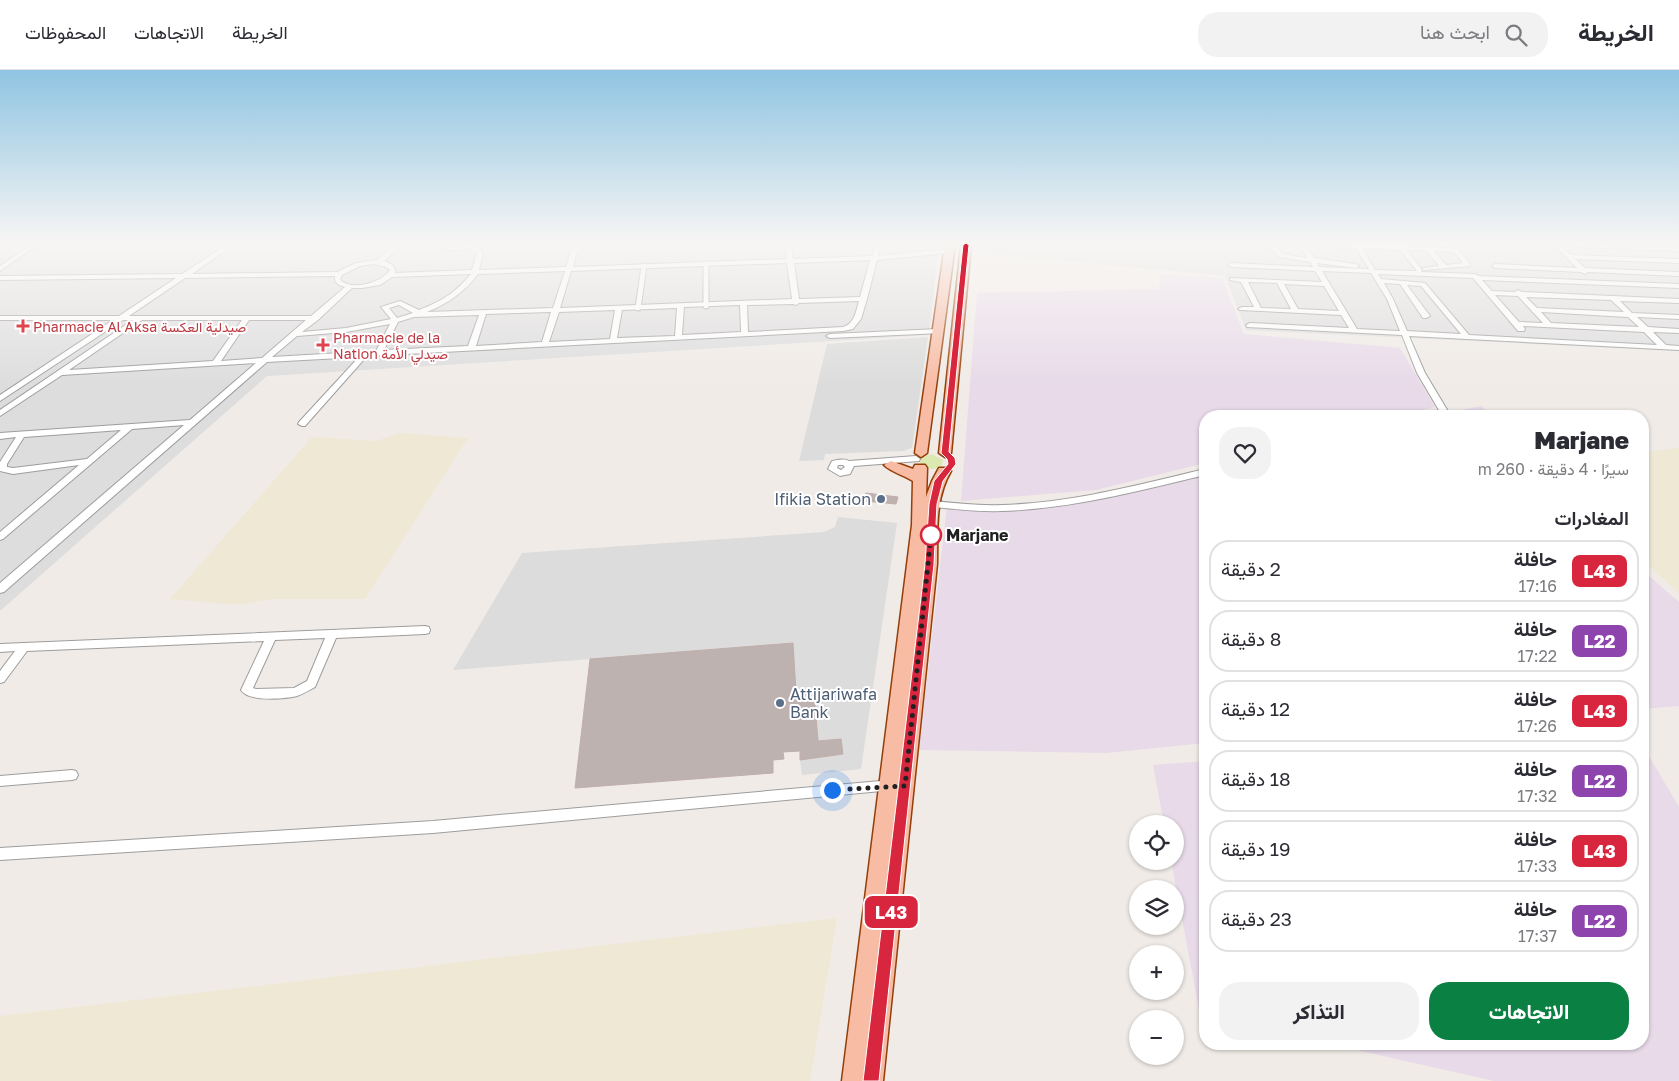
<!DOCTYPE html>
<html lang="ar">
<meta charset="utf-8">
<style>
:root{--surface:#fff;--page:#f2f2f3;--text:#2b2b33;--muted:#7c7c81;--line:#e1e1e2;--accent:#0b8043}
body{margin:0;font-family:"Golos Text",Vazirmatn,sans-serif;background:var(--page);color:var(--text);direction:rtl;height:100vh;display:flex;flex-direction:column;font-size:19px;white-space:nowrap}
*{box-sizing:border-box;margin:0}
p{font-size:16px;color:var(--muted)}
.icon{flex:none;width:28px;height:28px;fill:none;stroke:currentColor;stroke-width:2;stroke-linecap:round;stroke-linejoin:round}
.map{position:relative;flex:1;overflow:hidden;direction:ltr}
.panel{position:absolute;left:1199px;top:340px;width:450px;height:640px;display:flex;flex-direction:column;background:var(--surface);border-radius:20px;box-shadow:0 1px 4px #0004;direction:rtl}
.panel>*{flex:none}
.badge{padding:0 10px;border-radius:8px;font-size:18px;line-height:32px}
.fabs{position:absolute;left:1129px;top:745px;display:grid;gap:10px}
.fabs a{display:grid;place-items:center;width:55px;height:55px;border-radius:50%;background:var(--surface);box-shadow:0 1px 4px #0004;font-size:25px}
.you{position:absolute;width:25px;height:25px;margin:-12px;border:4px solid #fff;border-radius:50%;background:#1a73e8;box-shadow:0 0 0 8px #1a73e833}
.map>.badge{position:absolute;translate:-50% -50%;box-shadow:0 0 0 2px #fff}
h2{padding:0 20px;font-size:19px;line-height:45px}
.round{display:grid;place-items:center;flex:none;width:52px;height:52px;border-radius:20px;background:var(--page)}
.overview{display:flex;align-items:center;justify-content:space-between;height:85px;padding:0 20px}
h1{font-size:24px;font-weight:800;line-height:38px}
.action{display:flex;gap:10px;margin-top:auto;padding:10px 20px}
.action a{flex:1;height:58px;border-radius:20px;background:var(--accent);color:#fff;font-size:20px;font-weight:800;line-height:58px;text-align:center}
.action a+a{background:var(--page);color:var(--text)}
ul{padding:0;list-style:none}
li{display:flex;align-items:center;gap:15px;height:62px;margin:0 10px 8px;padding:0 10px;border:2px solid var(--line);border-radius:20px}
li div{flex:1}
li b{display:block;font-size:19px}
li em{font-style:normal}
li .badge{min-width:55px;font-weight:700;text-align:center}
header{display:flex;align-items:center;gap:30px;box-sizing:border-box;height:70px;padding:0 25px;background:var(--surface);border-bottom:1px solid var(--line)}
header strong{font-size:24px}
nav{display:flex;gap:28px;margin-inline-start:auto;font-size:18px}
.search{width:350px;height:45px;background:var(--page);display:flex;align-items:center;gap:12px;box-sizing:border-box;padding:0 18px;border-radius:20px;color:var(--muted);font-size:19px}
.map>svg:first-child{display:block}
</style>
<header>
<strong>الخريطة</strong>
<div class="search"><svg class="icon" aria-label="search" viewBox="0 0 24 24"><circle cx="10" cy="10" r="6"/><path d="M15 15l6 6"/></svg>ابحث هنا</div>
<nav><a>الخريطة</a><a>الاتجاهات</a><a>المحفوظات</a></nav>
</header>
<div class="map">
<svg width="1679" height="1011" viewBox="0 0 1679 1011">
<rect width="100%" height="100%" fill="#f0ebe7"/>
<g fill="#deddde">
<path d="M0 175H939L929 265 267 306 0 541Z"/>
<path d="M978 175H1679V281L1246 260 1225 206 977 183Z"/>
</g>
<g fill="#e8dae9">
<path d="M1161 204 1222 208 1244 264 1400 278 1435 337 1395 346H1205V393L1096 420 961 431 977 223 1159 219Z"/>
<path d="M1482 336 1490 346H1430L1445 343Z"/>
<path d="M1205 401V673L1106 683 919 680 947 436 969 438 1100 427Z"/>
<path d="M1642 500 1679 532V636L1643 639Z"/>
<path d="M1643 676 1679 737V1011H1494L1330 974H1642Z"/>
<path d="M1205 691V945L1200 944 1171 791H1175V754H1164L1153 695Z"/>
</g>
<g fill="#eee8d4">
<path d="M399 363 468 368 365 529H270L246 534H225L170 529 312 367 376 371Z"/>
<path d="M1679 378V523L1642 490 1643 382Z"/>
<path d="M837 848 810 1011H0V946Z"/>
</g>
<path fill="#dbe8b0" d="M932 384 943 390 942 395C935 401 925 400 920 393V388Z"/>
<g fill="#dcdcdc">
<path d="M928 267 912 378 903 381 825 384 824 390 799 391 827 274Z"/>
<path d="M838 447 897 453 861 699 802 705 800 690 843 684 841 669 818 671 814 622H796L792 573 453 600 522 483 824 462 835 457Z"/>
</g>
<g fill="#bdb2b0" stroke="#c1aeaa">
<path d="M866 423 898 427 896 434 864 431Z"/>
<path d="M793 573 796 622 814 621 818 671 841 669 843 684 800 690V681L783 682 784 689 773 690V703L575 718 590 589Z"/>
</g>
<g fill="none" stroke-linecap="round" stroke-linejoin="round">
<g stroke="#9d9d9d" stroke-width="7">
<g id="pedestrian">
<path d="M706 194V236"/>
<path d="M638 238 644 196"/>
</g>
</g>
<g stroke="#9d9d9d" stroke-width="2">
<g id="minor">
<path d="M30 175H37L0 201V196Z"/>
<path d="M226 175H233L192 204 337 202 356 193 377 190 394 175H401L384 191 391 194 395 199V203L472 200 477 183 471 178 450 181 438 175H446L451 177 475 175 483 182 479 200 566 197 573 175H579L573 197 787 189 785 175H791L793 189 872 186 875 175H881L878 186 949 179 952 181 949 183 877 190 867 229 861 249 853 259 843 261 367 286 305 356H302L298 354 299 352 359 287 267 292 4 522 0 523V513L184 355 132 359 3 469 0 470V462L79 395 13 404 0 401V392L16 367 0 369V363L190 350 256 293 62 305 0 346V340L133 250H123L0 331V325L113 250H0V246H119L176 208 0 210V206L182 204ZM870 190 860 227 799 229 794 193ZM787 193 792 229 560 238 571 201ZM374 194 386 197 390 200C381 213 352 221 340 210L342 205 360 196ZM565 201 553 238 427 242C447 234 465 222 478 204ZM471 204C455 223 442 231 419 240L400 231 381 237 391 249 346 258 302 262 318 250 352 218H362L380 215 392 207ZM335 206V211L339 215 345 217 311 246H129L185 208ZM859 231C856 242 854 254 843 257L748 262 747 235 793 234 796 235 799 233ZM399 235 413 243 397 248 389 238ZM740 235 741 262 682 265 684 237ZM677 238 675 266 617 268 622 240ZM615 240 610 269 549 272 559 242ZM551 242 542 272 476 276 486 244ZM479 245 468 276 384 280 398 252 414 247ZM142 250H242L213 291 69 300ZM249 250H306L262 288 221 291ZM390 254 376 281 272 287 297 266 346 262ZM121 360 87 389 13 398 7 397V394L24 367Z"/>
<path d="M1269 175H1275L1283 184 1307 188 1300 175H1306L1314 188 1356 194 1359 196 1356 198 1317 193 1319 197 1369 199 1356 178 1331 177 1328 175H1403L1424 177 1423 175H1429L1431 177 1451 178 1449 175H1455L1470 194V196L1423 200V198L1439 196 1427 181 1407 180 1422 200 1421 202 1475 204 1479 206 1679 214V218L1482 210 1492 221 1515 222 1518 220 1522 222 1679 229V233L1620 231 1632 243 1679 245V249L1637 247 1648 257 1679 259V263L1653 262 1666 275 1679 276V280L1409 266 1425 303 1449 343 1441 346H1426L1427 344 1440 342 1417 303 1402 265 1247 257 1246 255 1250 253 1349 258 1341 245 1240 240 1238 239 1242 237H1254L1241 212 1230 210V208L1322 212 1315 201 1231 197 1228 195 1231 193 1313 197 1310 192 1279 187ZM1362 178 1400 180 1417 201 1375 200ZM1434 181 1454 182 1463 193 1446 195ZM1322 201 1371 203 1387 229 1400 261 1357 259ZM1378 204 1473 208 1518 261H1524L1525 259 1523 256 1644 262 1657 275 1469 265 1425 213 1381 209ZM1248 212 1277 213 1291 239 1261 238ZM1384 213 1400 214 1423 248H1426L1430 246 1407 215 1421 216 1461 264 1407 261 1393 229ZM1284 214 1324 216 1339 241 1298 239ZM1495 225 1518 226 1543 253 1519 252ZM1526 227 1611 230 1624 242 1537 238ZM1541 242 1628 247 1639 257 1551 253Z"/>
<path d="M1554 175H1561L1571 185 1679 189V193L1575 189 1585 198 1679 202V206L1588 202 1585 204 1581 202 1495 198 1492 196 1495 194 1577 198Z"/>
<path d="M1573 175 1679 177V181L1576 177Z"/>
<path d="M939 259 943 261 942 263 830 268 826 266 830 264Z"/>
<path d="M916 386 920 389 919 391 854 396 850 404 840 406 828 399 832 391C837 390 844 388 849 391ZM838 395H843L845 397 841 400 837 398Z"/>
<path d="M1205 399V405C1138 421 1071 439 1002 441 979 442 956 439 933 437L928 434 933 431C956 433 979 436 1002 435 1071 433 1138 415 1205 399Z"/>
<path d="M425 556 429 557 430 560 429 563 425 564 336 568 315 617C309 620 303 624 297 626 285 629 248 632 241 620L264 571 27 581 4 612 0 613V601L15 581 0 582V574ZM325 568 307 611 294 618 256 619 253 618 275 570Z"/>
<path d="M72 700 76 701 78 705 76 709 72 710 0 716V706Z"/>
<path d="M892 710 896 711 898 715 896 719 892 720 433 763 0 790V778L433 751Z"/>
</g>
</g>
<g stroke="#953e07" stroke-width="3">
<g id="primary">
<path d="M945 175H955L927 383 921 387 915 383Z"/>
<path d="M961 175H971L951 383 945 387 939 383Z"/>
<path d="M891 391 913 399 915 395H925L927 398 926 427 932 411 939 398H949L951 401C934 430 938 462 937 494L883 1011H842L912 455 913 411C904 405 891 402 884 395Z"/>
</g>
</g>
<use href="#pedestrian" stroke="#fff" stroke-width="5"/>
<use href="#minor" fill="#fff" fill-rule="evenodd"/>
<use href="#primary" fill="#f8bca5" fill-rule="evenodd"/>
</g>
<linearGradient id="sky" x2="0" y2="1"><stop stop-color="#8fc4e2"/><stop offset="0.55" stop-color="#f8f6f4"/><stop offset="1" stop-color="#f8f6f4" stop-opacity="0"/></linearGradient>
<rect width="1679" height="316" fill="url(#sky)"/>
<path fill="#d7263d" stroke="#fff" d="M966 173 969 175 949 382 955 388 956 394 943 411 937 434 934 494 879 1011H863L925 494 929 434 934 411 948 394 947 389 941 383 963 175Z"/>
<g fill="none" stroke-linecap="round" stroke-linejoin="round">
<path stroke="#202020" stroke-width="5" stroke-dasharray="0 9" d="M832 720 905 716 931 465"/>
</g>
<g fill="#e0444e" stroke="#fff" stroke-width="2">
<path d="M20.5 248.5h5v5h5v5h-5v5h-5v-5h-5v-5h5z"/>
<path d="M320.5 267.5h5v5h5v5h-5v5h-5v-5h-5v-5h5z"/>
</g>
<g fill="#5c6f8a" stroke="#fff" stroke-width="2">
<circle cx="881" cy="429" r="5"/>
<circle cx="780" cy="633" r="5"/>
</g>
<circle fill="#fff" stroke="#d7263d" stroke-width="2.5" cx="931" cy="465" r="10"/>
<g text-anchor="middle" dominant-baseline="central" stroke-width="4" stroke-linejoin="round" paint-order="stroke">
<g font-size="14" fill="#be3a42" stroke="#fff" text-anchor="start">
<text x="33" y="256">Pharmacie Al Aksa صيدلية العكسة</text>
<text x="333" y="267">Pharmacie de la<tspan x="333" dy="16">Nation صيدلي الأمة</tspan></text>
</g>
<g font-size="16" fill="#4e5e75" stroke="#fff" text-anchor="end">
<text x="871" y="429">Ifikia Station</text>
<text x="790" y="624" text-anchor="start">Attijariwafa<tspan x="790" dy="18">Bank</tspan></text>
</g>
<g font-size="16" font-weight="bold" fill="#202020" stroke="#fff" text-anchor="start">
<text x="946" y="465">Marjane</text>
</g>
</g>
</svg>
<div class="fabs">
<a><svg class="icon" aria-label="locate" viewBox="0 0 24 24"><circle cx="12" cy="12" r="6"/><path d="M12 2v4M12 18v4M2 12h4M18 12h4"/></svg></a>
<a><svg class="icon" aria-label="layers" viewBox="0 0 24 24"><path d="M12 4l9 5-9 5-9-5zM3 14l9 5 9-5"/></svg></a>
<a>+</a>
<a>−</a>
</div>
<div class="you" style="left:832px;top:720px"></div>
<b class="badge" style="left:891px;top:842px;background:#d7263d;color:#fff">L43</b>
<section class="panel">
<div class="overview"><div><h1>Marjane</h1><p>سيرًا · 4 دقيقة · 260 m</p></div><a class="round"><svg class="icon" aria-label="heart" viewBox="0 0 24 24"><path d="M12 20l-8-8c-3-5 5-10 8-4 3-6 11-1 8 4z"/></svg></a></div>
<h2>المغادرات</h2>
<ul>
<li><span class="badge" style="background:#d7263d;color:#fff">L43</span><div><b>حافلة</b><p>17:16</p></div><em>2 دقيقة</em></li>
<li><span class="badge" style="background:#8e44ad;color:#fff">L22</span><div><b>حافلة</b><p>17:22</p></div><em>8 دقيقة</em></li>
<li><span class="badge" style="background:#d7263d;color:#fff">L43</span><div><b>حافلة</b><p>17:26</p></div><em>12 دقيقة</em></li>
<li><span class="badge" style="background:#8e44ad;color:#fff">L22</span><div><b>حافلة</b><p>17:32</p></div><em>18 دقيقة</em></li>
<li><span class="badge" style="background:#d7263d;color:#fff">L43</span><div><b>حافلة</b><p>17:33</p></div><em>19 دقيقة</em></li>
<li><span class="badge" style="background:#8e44ad;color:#fff">L22</span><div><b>حافلة</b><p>17:37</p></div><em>23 دقيقة</em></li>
</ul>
<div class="action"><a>الاتجاهات</a><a>التذاكر</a></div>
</section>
</div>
